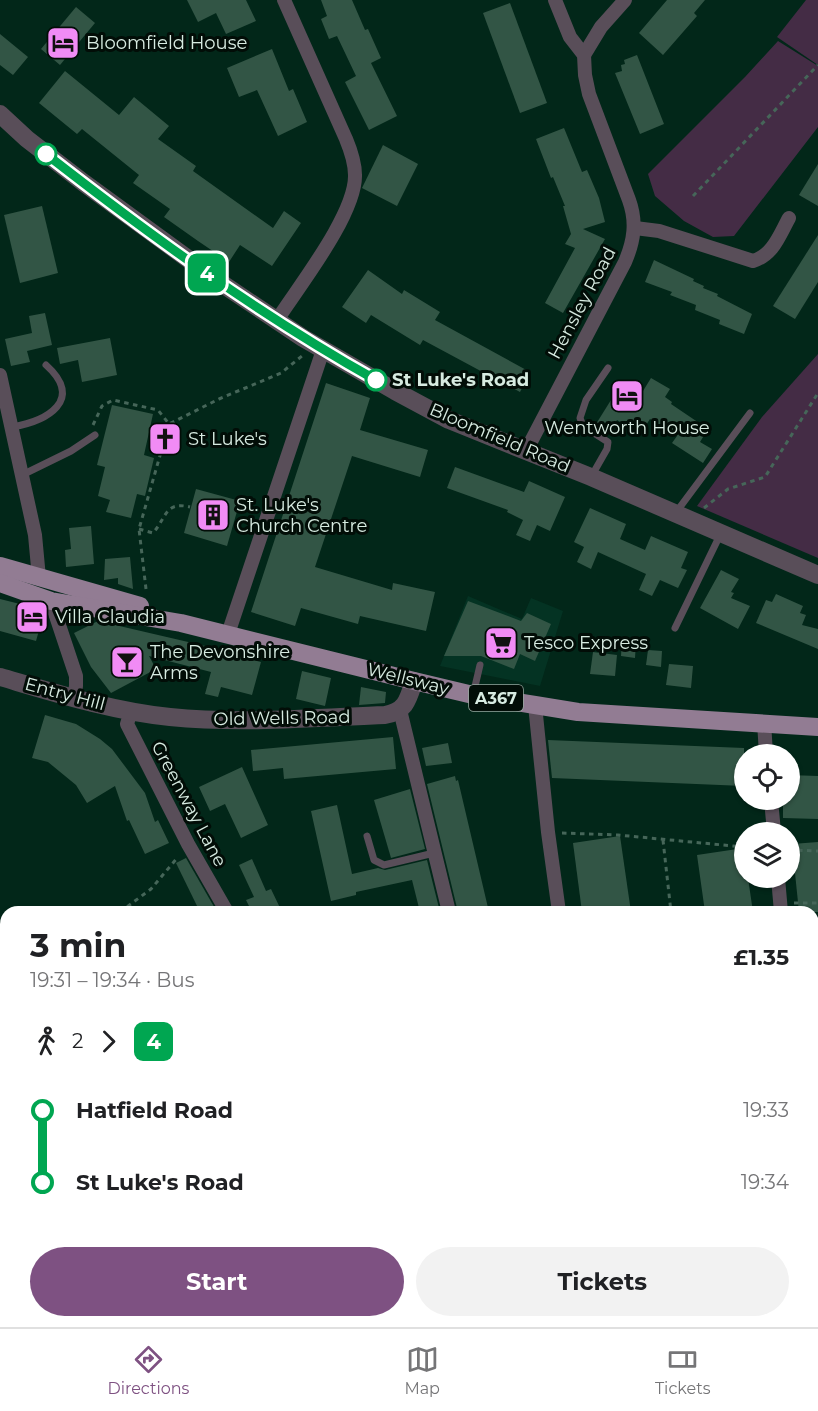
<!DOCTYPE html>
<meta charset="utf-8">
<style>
:root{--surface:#fff;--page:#f2f2f2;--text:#202124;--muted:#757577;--line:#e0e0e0;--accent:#7e5182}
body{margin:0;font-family:Montserrat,sans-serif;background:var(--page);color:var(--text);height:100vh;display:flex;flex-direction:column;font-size:22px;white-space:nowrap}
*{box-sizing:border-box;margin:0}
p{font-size:20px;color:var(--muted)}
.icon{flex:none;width:33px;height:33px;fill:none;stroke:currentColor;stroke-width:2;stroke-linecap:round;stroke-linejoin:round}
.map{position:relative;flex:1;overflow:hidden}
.panel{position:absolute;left:0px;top:906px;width:819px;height:422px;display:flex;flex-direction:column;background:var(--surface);border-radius:18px 18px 0 0;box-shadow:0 2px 4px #0004}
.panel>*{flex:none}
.badge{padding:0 12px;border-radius:9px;font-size:21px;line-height:39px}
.tools{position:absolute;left:734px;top:744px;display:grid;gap:12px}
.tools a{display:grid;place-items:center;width:66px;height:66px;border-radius:50%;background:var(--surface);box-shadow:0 2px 4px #0004;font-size:30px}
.map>.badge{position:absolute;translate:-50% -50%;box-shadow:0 0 0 3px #fff}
.legs{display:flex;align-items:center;gap:9px;height:66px;padding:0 30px;font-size:20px}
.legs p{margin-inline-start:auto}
.headline{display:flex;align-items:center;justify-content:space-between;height:102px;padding:0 30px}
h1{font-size:33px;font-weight:700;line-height:45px}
.cta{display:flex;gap:12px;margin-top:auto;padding:12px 30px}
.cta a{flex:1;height:69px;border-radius:36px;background:var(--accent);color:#fff;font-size:24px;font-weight:700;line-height:69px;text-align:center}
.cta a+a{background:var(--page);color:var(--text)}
ul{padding:0 30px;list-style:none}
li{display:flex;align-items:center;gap:21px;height:72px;font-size:22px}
li i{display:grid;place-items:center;width:9px;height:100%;margin:0 8px;background:currentColor}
li i::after{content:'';width:15px;height:15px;margin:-8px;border:4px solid;border-radius:50%;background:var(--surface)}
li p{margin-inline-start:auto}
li:first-child i{background:linear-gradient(#0000 50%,currentColor 0)}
li:last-child i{background:linear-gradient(currentColor 50%,#0000 0)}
.dock{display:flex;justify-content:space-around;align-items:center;height:84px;border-top:2px solid var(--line);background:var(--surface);font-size:16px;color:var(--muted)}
.dock a{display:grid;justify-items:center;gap:3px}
.dock .current{color:var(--accent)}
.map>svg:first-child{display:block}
</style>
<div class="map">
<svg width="818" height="1327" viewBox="0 0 818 1327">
<rect width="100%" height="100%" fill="#022719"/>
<path fill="#043323" d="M468 596 522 619 531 598 563 611 540 686 440 666Z"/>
<g fill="#442c45">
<path d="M806 0H818V65L777 37Z"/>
<path d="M778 41 818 66V127L734 236 713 237 684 221 655 196 648 174 745 77Z"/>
<path d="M818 354V558L697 506 762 417Z"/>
<path d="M41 1322H174L173 1327H40Z"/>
<path d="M355 1322H469L470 1327H356Z"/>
</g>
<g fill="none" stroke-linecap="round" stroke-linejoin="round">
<g stroke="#001109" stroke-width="5">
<path d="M0 985 6 994"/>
<path d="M110 1322 111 1327"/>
</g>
</g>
<g fill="#325545">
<path d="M187 0H246L256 21 226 34 216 13 198 22Z"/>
<path d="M321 0H352L365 30 368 29 381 58 371 63 397 116 369 130 345 82 356 76 337 36 329 39 321 19 327 16Z"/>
<path d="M667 0H705L694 13 697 16 663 55 639 33Z"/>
<path d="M510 3 547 103 520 113 483 13Z"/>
<path d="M76 7 95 23 60 65 41 49Z"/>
<path d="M0 34 28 57 13 75 0 65Z"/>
<path d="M272 49 289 91 293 89 307 122 278 136 257 90 239 97 227 68Z"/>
<path d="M637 55 664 124 640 134 615 73 622 71 621 65 625 64 624 60Z"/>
<path d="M65 71 119 115 134 97 169 126 158 139 196 166 193 171 273 228 284 211 301 223 272 266 240 245 229 262 198 241 164 217 170 209 133 183 139 175 82 129 77 134 39 103Z"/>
<path d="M564 128 582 172 587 170 599 198 605 222 583 229 605 239 563 313 545 303 575 248 565 244 571 234 563 206H565L553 177 551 178 536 139Z"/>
<path d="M383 145 418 164 397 206 362 188Z"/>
<path d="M818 164V206L799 195Z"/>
<path d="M42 206 58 273 20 283 4 215Z"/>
<path d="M818 235V282L795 319 773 306Z"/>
<path d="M654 260 694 279 693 281 704 286 703 288 718 294 717 296 752 314 744 334 719 324 720 320 695 310 696 305 670 295 672 292 645 282Z"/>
<path d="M368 270 402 294 404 290 440 312 435 320 530 372 520 392 423 340 420 345 371 315 366 323 342 307Z"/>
<path d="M45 313 52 345 27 351 30 362 11 366 5 339 32 333 29 316Z"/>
<path d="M110 338 117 375 82 382 78 360 60 364 57 348Z"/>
<path d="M651 378 670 389 665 397 672 402 671 404 708 429 700 442 712 449 703 463 672 443 677 436 650 419 646 425 643 423 637 433 617 420 610 433 596 424 616 392 635 404Z"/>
<path d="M326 383 370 398 360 430 428 450 420 477 352 456 315 567 392 590 393 583 435 592 426 631 360 616 358 624 301 608 295 626 251 612Z"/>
<path d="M112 405 153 414 144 455 154 458 145 496 137 494 131 518 106 512 110 500 98 496 105 467 97 465Z"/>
<path d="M455 467 524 492 529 481 565 497 550 531 537 525 530 541 516 535 523 520 507 512 508 510 447 488Z"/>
<path d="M196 489 240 501 227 546 184 533Z"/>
<path d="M590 508 626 524 620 539 645 550 651 536 688 552 681 568 687 570 678 588 660 580 652 596 639 590 646 574 598 552 591 569 577 562 584 547 574 542Z"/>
<path d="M91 526 94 564 66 567 65 550 71 549 69 528Z"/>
<path d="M130 557 133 589 118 584V578L104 580 105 559Z"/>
<path d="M721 570 739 579 731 592 734 593 731 598 750 606 738 629 700 608Z"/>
<path d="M776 594 803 606 800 613 806 615 802 625 818 629V649L756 623 766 600 772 602Z"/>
<path d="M0 599 28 606 24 623 40 627 36 641 0 631Z"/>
<path d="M468 601 521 621 527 613 551 624 535 661 520 654 514 669 481 656H444Z"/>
<path d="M98 621 214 648 213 650 261 662 252 695 221 687 218 697 205 694 211 672 149 656 156 669 111 693 91 667 74 633Z"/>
<path d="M622 641 636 642 635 658 621 656Z"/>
<path d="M648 650 662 651 661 667 646 665Z"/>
<path d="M593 652 617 655 615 676 590 674Z"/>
<path d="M669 664 693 666 691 688 666 685Z"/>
<path d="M302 671 331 678 325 706 296 699Z"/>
<path d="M361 687 386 692 385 703 359 705Z"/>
<path d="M45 715 76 724 100 739 112 749 145 793 155 822 158 820 169 843 145 854 129 820 127 821 115 786 87 803 76 785 48 762 32 758Z"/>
<path d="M393 737 396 769 284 779 283 768 253 771 251 750Z"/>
<path d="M548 740 744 748V786L552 778Z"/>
<path d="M448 743 452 763 426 766 422 748Z"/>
<path d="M242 767 268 825 241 838 225 804 210 811 199 787Z"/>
<path d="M789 775 818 776V819L783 818V800H789Z"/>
<path d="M455 776 456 781 458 780 489 912H458L427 784Z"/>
<path d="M410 789 425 849 391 858 374 800Z"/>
<path d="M337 805 352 874 378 868 385 870 427 860 440 912H420L412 880 356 892V895L331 901 311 811Z"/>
<path d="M620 836 631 912H582L573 843Z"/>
<path d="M818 842V912H799L792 844Z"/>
<path d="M744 848V878H748L753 912H705L697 855Z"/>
<path d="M186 858 217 912H200L176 863Z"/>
<path d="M252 859 266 891 271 889 282 912H252L246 900 254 897 239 865Z"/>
</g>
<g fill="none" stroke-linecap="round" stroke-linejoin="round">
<g stroke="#466659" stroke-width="3" stroke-dasharray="4.5 4.5" stroke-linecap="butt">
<path d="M693 196 818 65"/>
<path d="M93 425 102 406 113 400 158 410 169 424"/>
<path d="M704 508 728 489 765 477 818 393"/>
<path d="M139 529 153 533C167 517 165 501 190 507"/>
<path d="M146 589 139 529 169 424 219 399 281 373 302 356"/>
<path d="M562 833 618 835 744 847"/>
<path d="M663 840 671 912"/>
<path d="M789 850 818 851"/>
<path d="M794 903H818"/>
<path d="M120 912 151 889 178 857"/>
<path d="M0 1027 6 1034"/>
<path d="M429 1322 432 1327"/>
<path d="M457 1322 458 1327"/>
<path d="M33 1327V1322"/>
<path d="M140 1327 141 1322"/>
</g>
<g stroke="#594e59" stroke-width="7">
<path d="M12 427C47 421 85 400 46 365"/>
<path d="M22 475 71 451 95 435"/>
<path d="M591 477 607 449 608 442 583 426 580 418 586 400 608 368"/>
<path d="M677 511 750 413"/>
<path d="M675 628 720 535"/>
<path d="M473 695 480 665"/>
<path d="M367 836 374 860 384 865 434 853"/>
<path d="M535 1322 536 1327"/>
</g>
<g stroke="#594e59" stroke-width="14">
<path d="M584 55 601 27 625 0"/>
<path d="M635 228 659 231 753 261C773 255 779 236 789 218"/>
<path d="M277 320C299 286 356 214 355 175 355 163 351 151 346 139L284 0"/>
<path d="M0 375 35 535 39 578"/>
<path d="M526 451 625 262C634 241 637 222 629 200L589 94 585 75 584 55 570 37 555 0"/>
<path d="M51 601 76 676V686L74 698"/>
<path d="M228 634 323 350"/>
<path d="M535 705 548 832 559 912"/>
<path d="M400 710 449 912"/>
<path d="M131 711 127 724 188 844 227 912"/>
<path d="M764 722 766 754"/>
<path d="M771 800 774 832"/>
<path d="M778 878 781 912"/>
<path d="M813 1252H818"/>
<path d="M349 1322 350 1327"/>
<path d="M688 1327 690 1322"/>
<path d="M808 1327V1322"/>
</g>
<g stroke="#594e59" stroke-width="18">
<path d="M0 114 27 139 84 183 221 283 303 338 395 391 449 420 591 477 818 575"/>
<path d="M0 677C55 693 112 711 170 717 241 724 314 718 385 715 406 711 408 700 414 681"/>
</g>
<g stroke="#927c93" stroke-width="18">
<path d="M0 566 140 606"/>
<path d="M0 583 51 601 181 623 414 681 473 695 535 705 578 712 818 727"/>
</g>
</g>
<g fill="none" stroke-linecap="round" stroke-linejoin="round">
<g stroke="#fff" stroke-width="14">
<path id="line-1" d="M46 154C151 236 260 315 376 380"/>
</g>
<use href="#line-1" stroke="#00a651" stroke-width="9"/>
</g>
<defs>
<g id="hotel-square" transform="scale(1.725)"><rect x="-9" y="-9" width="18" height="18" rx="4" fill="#f18bf5" stroke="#020d07"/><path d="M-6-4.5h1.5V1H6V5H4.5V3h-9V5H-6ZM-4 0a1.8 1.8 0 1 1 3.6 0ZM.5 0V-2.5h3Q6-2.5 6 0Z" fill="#111"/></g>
<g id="church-square" transform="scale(1.725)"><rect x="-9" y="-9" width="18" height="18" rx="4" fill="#f18bf5" stroke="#020d07"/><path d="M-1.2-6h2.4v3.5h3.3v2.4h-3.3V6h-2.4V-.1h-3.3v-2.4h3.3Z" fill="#111"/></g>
<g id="building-square" transform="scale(1.725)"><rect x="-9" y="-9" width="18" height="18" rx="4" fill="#f18bf5" stroke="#020d07"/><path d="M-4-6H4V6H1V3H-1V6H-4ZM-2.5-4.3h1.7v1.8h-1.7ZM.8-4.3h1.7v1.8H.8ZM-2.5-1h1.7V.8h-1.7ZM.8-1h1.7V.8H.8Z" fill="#111"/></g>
<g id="supermarket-square" transform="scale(1.725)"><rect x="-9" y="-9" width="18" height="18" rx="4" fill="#f18bf5" stroke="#020d07"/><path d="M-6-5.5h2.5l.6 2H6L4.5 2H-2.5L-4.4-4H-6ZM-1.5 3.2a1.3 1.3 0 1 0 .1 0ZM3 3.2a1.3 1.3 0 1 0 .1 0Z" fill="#111"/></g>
<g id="bar-square" transform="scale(1.725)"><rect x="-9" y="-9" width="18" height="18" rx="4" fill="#f18bf5" stroke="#020d07"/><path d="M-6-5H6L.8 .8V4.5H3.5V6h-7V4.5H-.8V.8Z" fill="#111"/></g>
</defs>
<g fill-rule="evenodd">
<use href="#hotel-square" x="63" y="43"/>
<use href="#hotel-square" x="627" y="396"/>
<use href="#church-square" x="165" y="439"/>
<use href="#building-square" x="213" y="515"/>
<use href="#hotel-square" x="32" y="617"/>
<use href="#supermarket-square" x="501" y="643"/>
<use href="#bar-square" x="127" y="662"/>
</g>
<g fill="#fff" stroke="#00a651" stroke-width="3">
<circle cx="46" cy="154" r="10"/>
<circle cx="376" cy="380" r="10"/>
</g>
<g text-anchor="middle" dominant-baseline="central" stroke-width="6" stroke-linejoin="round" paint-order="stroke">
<rect fill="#020d07" stroke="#97a8a0" stroke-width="1.5" x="469" y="685" width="54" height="26" rx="4.5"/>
<g font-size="16" font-weight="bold" fill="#d7ebe1">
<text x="496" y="698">A367</text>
</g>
<g font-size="18" fill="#d7ebe1" stroke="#020d07" text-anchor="start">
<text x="86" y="43">Bloomfield House</text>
<text x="627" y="428" text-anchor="middle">Wentworth House</text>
<text x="188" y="439">St Luke's</text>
<text x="236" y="505">St. Luke's<tspan x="236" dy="21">Church Centre</tspan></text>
<text x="55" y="617">Villa Claudia</text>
<text x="524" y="643">Tesco Express</text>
<text x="150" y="652">The Devonshire<tspan x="150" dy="21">Arms</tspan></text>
</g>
<g font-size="18" fill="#d7ebe1" stroke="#020d07">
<text transform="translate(582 303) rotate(-62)">Hensley Road</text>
<text transform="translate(500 438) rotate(23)">Bloomfield Road</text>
<text transform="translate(408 679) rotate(14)">Wellsway</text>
<text transform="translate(65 694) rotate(15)">Entry Hill</text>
<text transform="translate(282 718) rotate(-1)">Old Wells Road</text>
<text transform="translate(189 804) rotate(62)">Greenway Lane</text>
</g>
<g font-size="18" font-weight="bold" fill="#d7ebe1" stroke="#020d07" text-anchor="start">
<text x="392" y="380">St Luke's Road</text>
</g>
</g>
</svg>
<div class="tools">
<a><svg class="icon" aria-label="locate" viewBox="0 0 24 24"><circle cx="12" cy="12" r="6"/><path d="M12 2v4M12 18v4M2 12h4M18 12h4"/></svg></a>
<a><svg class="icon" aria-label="layers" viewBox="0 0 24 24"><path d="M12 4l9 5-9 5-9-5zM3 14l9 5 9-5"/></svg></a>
</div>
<b class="badge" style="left:207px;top:273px;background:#00a651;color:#fff">4</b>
<section class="panel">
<div class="headline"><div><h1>3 min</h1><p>19:31 – 19:34 · Bus</p></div><b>£1.35</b></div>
<div class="legs"><svg class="icon" aria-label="walk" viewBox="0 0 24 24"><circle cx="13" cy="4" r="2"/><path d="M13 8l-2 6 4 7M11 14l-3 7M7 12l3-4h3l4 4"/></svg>2<svg class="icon" aria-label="forward" viewBox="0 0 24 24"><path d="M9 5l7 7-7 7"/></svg><b class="badge" style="background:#00a651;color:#fff">4</b></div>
<ul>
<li><i style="color:#00a651"></i><b>Hatfield Road</b><p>19:33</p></li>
<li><i style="color:#00a651"></i><b>St Luke's Road</b><p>19:34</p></li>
</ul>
<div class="cta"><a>Start</a><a>Tickets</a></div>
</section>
</div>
<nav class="dock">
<a class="current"><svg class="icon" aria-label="directions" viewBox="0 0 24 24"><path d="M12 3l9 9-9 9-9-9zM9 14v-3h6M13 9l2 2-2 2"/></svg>Directions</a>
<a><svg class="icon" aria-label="map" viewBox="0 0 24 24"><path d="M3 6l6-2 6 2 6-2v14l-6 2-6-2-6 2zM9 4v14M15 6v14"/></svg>Map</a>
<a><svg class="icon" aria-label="tickets" viewBox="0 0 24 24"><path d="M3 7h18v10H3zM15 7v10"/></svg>Tickets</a>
</nav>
